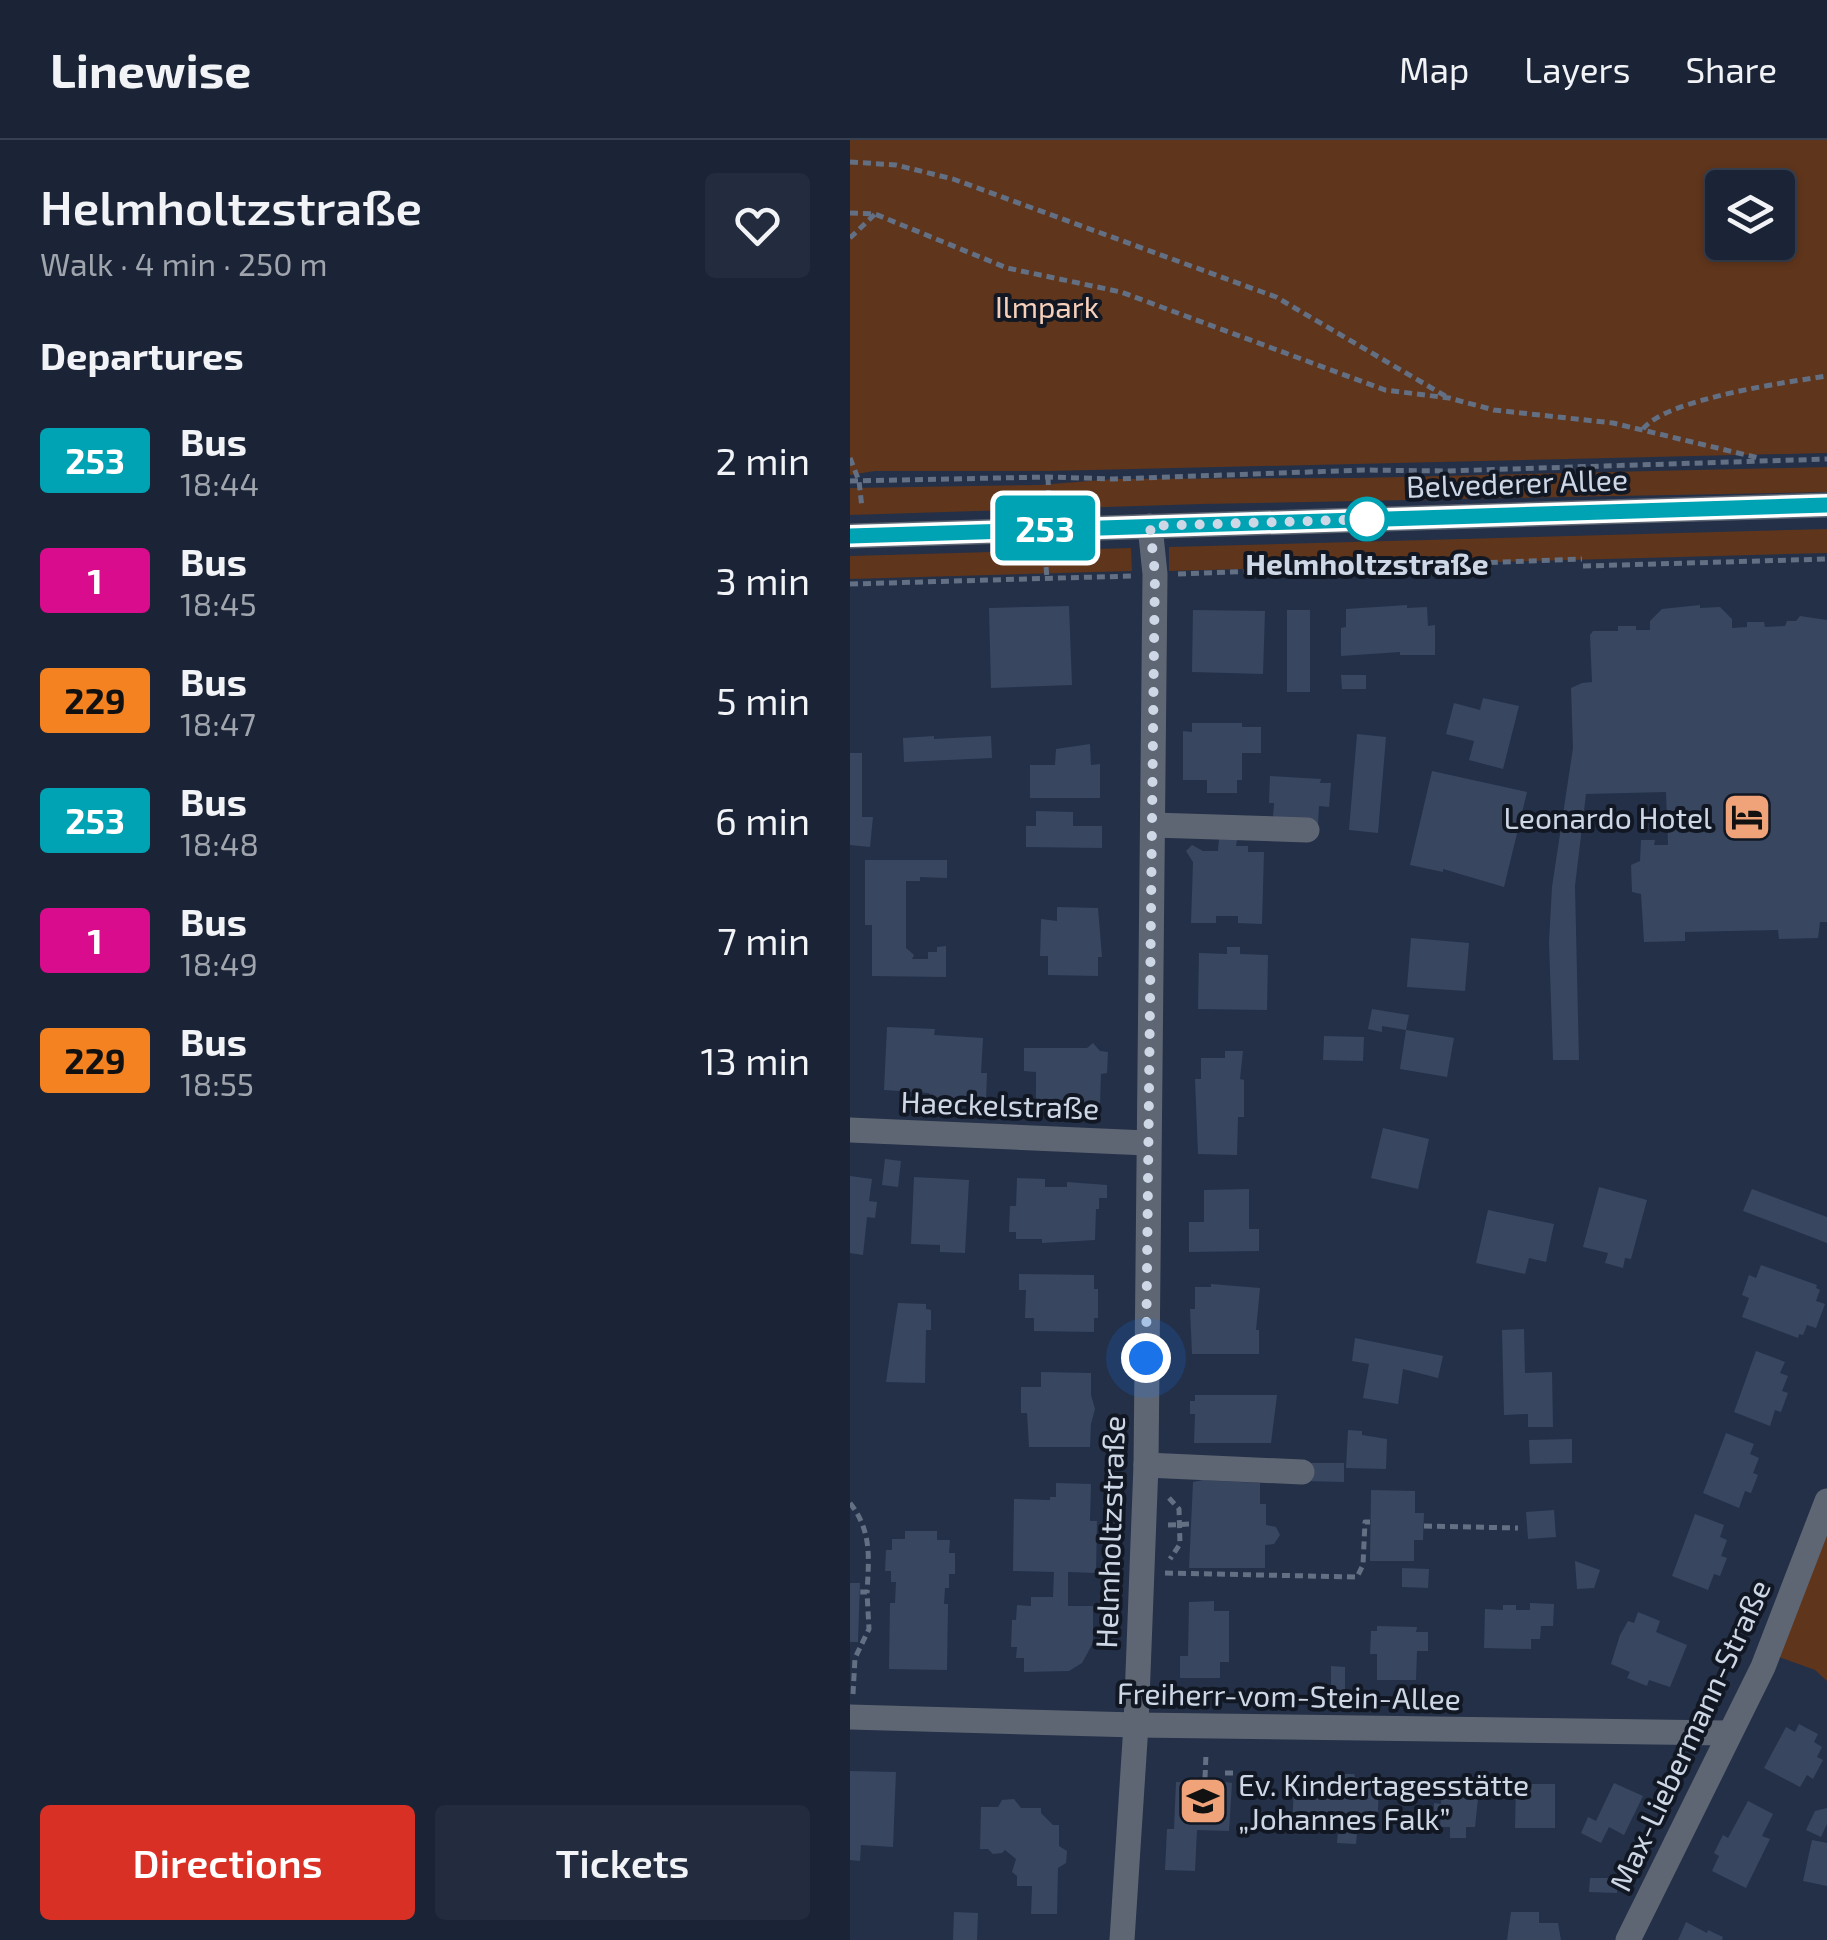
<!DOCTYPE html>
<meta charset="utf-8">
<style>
:root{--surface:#1a2436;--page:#232c3e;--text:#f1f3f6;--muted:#9fa4ad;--line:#384151;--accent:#d93025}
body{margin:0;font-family:"Exo 2",sans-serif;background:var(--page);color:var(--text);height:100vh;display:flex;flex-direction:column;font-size:38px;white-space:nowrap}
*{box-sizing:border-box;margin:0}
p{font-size:32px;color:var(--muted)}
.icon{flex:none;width:55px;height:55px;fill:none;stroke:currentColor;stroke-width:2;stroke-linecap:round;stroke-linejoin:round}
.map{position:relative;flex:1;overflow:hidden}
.sheet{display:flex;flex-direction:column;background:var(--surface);width:850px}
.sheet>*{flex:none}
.badge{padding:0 20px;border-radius:8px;font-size:35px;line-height:65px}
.fabs{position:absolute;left:855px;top:30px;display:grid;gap:20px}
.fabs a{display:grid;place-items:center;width:90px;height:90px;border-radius:10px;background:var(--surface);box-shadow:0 2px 8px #0004,0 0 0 2px var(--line);font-size:50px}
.you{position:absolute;width:50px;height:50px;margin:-25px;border:8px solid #fff;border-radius:50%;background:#1a73e8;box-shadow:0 0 0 15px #1a73e833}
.map>.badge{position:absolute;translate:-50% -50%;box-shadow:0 0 0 5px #fff}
h2{padding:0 40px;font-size:38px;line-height:90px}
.round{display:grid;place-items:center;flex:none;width:105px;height:105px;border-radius:10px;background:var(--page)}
.headline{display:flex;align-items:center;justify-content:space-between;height:170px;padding:0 40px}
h1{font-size:48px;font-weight:600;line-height:75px}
.cta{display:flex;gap:20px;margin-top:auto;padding:20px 40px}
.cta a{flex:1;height:115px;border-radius:10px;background:var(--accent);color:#fff;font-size:40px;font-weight:600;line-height:115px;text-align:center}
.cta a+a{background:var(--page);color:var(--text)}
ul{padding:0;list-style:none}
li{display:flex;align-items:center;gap:30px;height:120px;padding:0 40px}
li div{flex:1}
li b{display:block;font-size:38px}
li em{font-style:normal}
li .badge{min-width:110px;font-weight:700;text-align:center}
header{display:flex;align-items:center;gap:60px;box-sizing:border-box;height:140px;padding:0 50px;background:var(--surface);border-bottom:2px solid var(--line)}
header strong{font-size:48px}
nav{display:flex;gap:55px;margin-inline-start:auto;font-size:35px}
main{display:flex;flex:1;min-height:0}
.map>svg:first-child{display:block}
</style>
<header>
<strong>Linewise</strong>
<nav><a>Map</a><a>Layers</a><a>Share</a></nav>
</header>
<main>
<section class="sheet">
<div class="headline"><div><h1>Helmholtzstraße</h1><p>Walk · 4 min · 250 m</p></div><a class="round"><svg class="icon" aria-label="heart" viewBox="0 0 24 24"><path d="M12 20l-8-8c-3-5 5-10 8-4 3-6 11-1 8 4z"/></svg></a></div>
<h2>Departures</h2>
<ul>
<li><span class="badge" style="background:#00a3b4;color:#fff">253</span><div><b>Bus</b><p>18:44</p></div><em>2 min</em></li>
<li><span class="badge" style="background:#d80c8c;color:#fff">1</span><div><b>Bus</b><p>18:45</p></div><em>3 min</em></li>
<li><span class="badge" style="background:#f58220;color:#111">229</span><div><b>Bus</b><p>18:47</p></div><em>5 min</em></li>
<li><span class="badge" style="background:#00a3b4;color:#fff">253</span><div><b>Bus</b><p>18:48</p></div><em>6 min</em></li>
<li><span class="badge" style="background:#d80c8c;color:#fff">1</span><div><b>Bus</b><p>18:49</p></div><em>7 min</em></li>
<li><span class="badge" style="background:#f58220;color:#111">229</span><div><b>Bus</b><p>18:55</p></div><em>13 min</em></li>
</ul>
<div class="cta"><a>Directions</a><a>Tickets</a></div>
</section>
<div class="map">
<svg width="977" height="1800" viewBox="0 0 977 1800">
<rect width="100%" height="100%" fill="#233048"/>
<g fill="#5f351c" fill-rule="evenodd">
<path d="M0 0H977V313L199 331H25L0 335ZM872 48H928V102H872Z"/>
<path d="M977 327V352L352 364 0 375V348L189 345 264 339 508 338Z"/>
<path d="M977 389V413L319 431V407Z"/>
<path d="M281 408 282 431 0 439V416Z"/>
<path d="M977 1395V1541L965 1530 929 1517Z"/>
</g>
<g fill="#384660">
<path d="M557 465V468L577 467 578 486 585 485V515H550V512L491 516V488L496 487V469Z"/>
<path d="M850 465V468L870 467 882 479V488L897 487V482H914L915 487 935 486 937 481H946L950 476 977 480V782H970L968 798 929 799 928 790 835 792V801L794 802 791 754 782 752 781 725 790 721 791 700H805L804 705H818L816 652 736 654 725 746 729 920H703L699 802 702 747 723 608 721 548 732 543 742 542 740 495 743 491H768V486H786V490H800V481L812 469Z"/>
<path d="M219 466 222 545 141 548 139 468Z"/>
<path d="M343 470 415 471 413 534 342 532Z"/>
<rect x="437" y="470" width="23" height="82"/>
<path d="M491 535H516V549H492Z"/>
<path d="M633 558 669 566 653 629 619 620 624 601 596 594 604 563 630 570Z"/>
<path d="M342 583H392V587H411V613H392V640H387V653H357V640H333V591L342 592Z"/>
<path d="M507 594 536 597 528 693 499 690Z"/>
<path d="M84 596V599L141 596 142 618 54 622 53 598Z"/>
<path d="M240 604 241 625 250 624V658H180V625H205L206 609Z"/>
<path d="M0 613H12V677H23L20 707 0 705Z"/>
<path d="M582 631 677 652 654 747 593 729V732L560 725Z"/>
<path d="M420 636 471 639 470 643H481L479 667 469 666 468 685 423 677 424 663H419Z"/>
<path d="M186 671 223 672V686H252V708L176 707V686H186Z"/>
<path d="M369 699 387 700 386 706H398V712H414L412 784 388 783V776H366V783H341L343 722 336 711 342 705 353 711H368Z"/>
<path d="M15 720H97V738L70 737V741H56V808L64 815 62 819H78V812H87V807L96 806V837L22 836V785H15Z"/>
<path d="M207 767 248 768 252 817H248V836L198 835V816H190L191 779 207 781Z"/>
<path d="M561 798 619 803 615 851 557 847Z"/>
<path d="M377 807H390V814L418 815 417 870 348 869 349 813 377 814Z"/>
<path d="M522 869 559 875 556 890 532 886V892L518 889Z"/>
<path d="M37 887 85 889 84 895 133 898 131 933H137L136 960 79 959V953L34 950Z"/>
<path d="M556 890 604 898 597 937 550 929Z"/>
<path d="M474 896 514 897 513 921 473 920Z"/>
<path d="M243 903 250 911 258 912 257 933 251 934 250 965 186 964V932L174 931V908H237Z"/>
<path d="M375 911H393L390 939 394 940V977H388L387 1015 348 1014 345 939H351V918H375Z"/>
<path d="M533 988 579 999 568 1049 521 1038Z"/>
<path d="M35 1019 51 1021 48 1047 32 1045Z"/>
<path d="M0 1036 22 1039 19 1061 27 1062 25 1078 17 1077 13 1115 0 1113Z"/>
<path d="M64 1037 119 1040 115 1113 90 1112V1105L61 1104Z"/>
<path d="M167 1038 195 1039V1047H217V1042L257 1045V1058H249V1069H246L245 1100 192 1103V1099H166V1092H159L160 1066H166Z"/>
<path d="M749 1047 797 1060 781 1119 775 1118 773 1128 755 1123 758 1113 733 1107Z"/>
<path d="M399 1049V1089H409V1111L339 1112V1082H354V1050Z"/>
<path d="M902 1049 977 1077V1103L893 1071Z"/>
<path d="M638 1070 704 1084 696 1122 679 1118 675 1134 626 1123Z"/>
<path d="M911 1125 967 1145 966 1148 970 1150 966 1161 975 1164 966 1188 957 1185 953 1195 949 1194 948 1198 892 1177 899 1158 892 1155 899 1135 906 1138Z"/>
<path d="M169 1134 244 1135V1149H248V1178H244V1192L184 1191V1178H175L176 1150H169Z"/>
<path d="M361 1144 410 1148 406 1190H409V1214H342L340 1169H345V1147H361Z"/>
<path d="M48 1163 76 1164V1169L81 1170V1190H76L75 1243 36 1242Z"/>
<path d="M674 1189 675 1233 702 1232 703 1287H678V1274L654 1275 652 1190Z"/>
<path d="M505 1198 593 1216 588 1238 553 1229 548 1264 513 1258 519 1224 502 1221Z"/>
<path d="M906 1211 935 1222 930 1233 938 1236 932 1251 938 1253 931 1272 925 1270 920 1286 884 1272Z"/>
<path d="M191 1232 241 1233V1255L245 1269 241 1284 240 1307H179L177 1273H171V1247H191Z"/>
<path d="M345 1255H427L421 1303H344L345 1274H340V1261H345Z"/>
<path d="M498 1290 512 1291V1295L537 1299 536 1329 496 1328Z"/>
<path d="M876 1293 904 1304 900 1314 909 1318 903 1333 908 1335 901 1353 895 1351 889 1368 853 1353Z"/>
<path d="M722 1299V1323L680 1324 679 1300Z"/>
<path d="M453 1323H494V1342L452 1341Z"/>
<path d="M353 1340 410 1343V1364H416V1385L426 1387 430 1395 424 1404 415 1405V1428H339L343 1342Z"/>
<path d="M206 1343 241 1344 240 1381H247L246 1433 218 1432V1466H243V1503L232 1523 219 1531 174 1532V1518H166L167 1507H161L162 1480H166L167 1465 181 1466V1457H203L204 1432 163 1431 164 1359 200 1360V1357H206Z"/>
<path d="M521 1350 565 1351V1373H574L573 1400H564V1421H520Z"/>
<path d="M704 1370 706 1397 678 1399 676 1372Z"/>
<path d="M845 1374 874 1385 870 1397 877 1400 871 1416 877 1418 870 1436 864 1434 858 1450 822 1436Z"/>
<path d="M55 1391H87V1400H100L99 1413H105V1434H99V1448H95L94 1464H98L97 1530 39 1529 40 1463H45L46 1442H41V1431H35L36 1410H42V1399H55Z"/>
<path d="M725 1421 750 1430 744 1448 727 1449Z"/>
<path d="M552 1428 579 1429 578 1448 552 1447Z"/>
<path d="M0 1443H10L8 1502H0Z"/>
<path d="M364 1461V1471H379V1522H370V1538H330V1516H338L339 1462Z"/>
<path d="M680 1463 704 1464 703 1486H691L690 1499H681V1509L634 1508 635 1469 653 1470V1465H666V1470H680Z"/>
<path d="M788 1472 810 1481 806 1492 837 1505 820 1547 799 1540 797 1546 777 1538 780 1532 761 1524 770 1495 778 1481 784 1483Z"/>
<path d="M527 1486 567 1487 566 1492H578V1511H567L566 1540H527V1514H520L521 1491H527Z"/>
<path d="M481 1526 495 1527V1553H481Z"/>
<path d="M949 1584 968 1594 964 1602 972 1607 967 1617 973 1620 963 1639 957 1635 950 1647 914 1628 936 1587 945 1592Z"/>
<path d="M0 1631 46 1632 43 1707 11 1705 10 1721 0 1720Z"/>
<path d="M494 1634H504L509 1647H529L527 1692H507L506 1704 487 1703 488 1691 442 1690 444 1645 489 1646Z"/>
<path d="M344 1637 382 1643 379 1691 347 1690 345 1731 315 1730 317 1689H324L326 1642 344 1643Z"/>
<path d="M592 1643 626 1644 629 1649 625 1687H616V1698H600V1687H590L591 1671H584V1663L591 1664Z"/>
<path d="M764 1643 793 1656 774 1695 759 1687 751 1703 731 1693 738 1677 746 1681Z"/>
<path d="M666 1644H705V1688H665Z"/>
<path d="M164 1659 171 1668H191V1673L203 1685H209V1706L217 1711 216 1723 208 1728 207 1774H181L182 1746H167V1736L162 1732 166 1719 155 1710 152 1713 143 1714 138 1709H130L131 1667H148L152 1660Z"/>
<path d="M898 1661 923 1674 912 1696 920 1699 896 1748 862 1731 869 1716 864 1713 873 1695 878 1698Z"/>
<path d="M977 1668V1684L971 1697 956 1690 965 1671Z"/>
<path d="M962 1700 977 1703V1746L953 1741Z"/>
<path d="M740 1738H767V1753L739 1752Z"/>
<path d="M104 1772 128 1773 127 1800H103Z"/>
<path d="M661 1772H689V1783H708L711 1800H657Z"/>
<path d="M836 1782 857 1793 858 1790 873 1797 872 1800H828Z"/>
</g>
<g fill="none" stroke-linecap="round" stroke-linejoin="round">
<g stroke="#636f83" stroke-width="5" stroke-dasharray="8 5" stroke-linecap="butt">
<path d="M0 22 46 25 103 39 426 157 597 257"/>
<path d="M0 73 25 74 157 128 271 152 535 250 599 258 644 270 763 283 909 318"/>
<path d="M0 98 25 74"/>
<path d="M793 289C816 259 937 242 977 236"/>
<path d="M0 318 9 341 12 368"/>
<path d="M198 337 199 364"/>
<path d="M0 341 198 337 264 339 514 330 596 331 977 319"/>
<path d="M195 414 197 438"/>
<path d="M733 426 977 419"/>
<path d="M328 434 732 419"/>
<path d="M0 444 282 436"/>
<path d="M319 1358 329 1369 330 1404 320 1419"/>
<path d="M0 1363C22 1391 19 1418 17 1452"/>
<path d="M318 1385 340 1384"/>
<path d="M574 1386 668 1388"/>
<path d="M315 1433 507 1437 513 1425 515 1382H520"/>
<path d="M3 1554 5 1518 19 1489 17 1452H10"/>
<path d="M375 1633H387"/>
<path d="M355 1638 356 1614"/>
</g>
<g stroke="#5f6673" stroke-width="25">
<path d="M0 396 977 365"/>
<path d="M303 685 457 690"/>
<path d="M0 990 297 1003"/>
<path d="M296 1325 452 1332"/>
<path d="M0 1577 286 1585 878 1593"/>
<path d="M272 1800 286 1585 296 1325 305 434 300 386"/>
<path d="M778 1800 913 1527 977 1361"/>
</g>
</g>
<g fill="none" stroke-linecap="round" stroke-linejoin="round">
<g stroke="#fff" stroke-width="22">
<path id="line" d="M0 396 977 365"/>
</g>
<use href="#line" stroke="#00a3b4" stroke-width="15"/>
<path stroke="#ced7e6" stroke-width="10" stroke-dasharray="0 18" d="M296 1218 304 506 305 434 300 386 527 379H517"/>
</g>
<defs>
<g id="hotel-square" transform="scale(2.5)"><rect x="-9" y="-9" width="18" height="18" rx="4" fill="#f0a279" stroke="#121823"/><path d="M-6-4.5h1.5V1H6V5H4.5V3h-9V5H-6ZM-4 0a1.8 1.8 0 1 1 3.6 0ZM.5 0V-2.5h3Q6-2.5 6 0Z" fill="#111"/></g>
<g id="school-square" transform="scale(2.5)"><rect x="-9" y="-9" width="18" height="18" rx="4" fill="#f0a279" stroke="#121823"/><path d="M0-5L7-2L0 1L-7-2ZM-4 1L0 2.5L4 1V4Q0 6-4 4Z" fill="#111"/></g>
</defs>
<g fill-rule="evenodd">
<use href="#hotel-square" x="897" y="677"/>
<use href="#school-square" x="353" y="1661"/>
</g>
<circle fill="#fff" stroke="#00a3b4" stroke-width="5" cx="517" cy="379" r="20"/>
<g text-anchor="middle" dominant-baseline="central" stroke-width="8" stroke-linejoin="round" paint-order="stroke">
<g font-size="30" fill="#f7d0bb" stroke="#121823">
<text x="197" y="166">Ilmpark</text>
</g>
<g font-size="30" fill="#ced7e6" stroke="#121823">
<text transform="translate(667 342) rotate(-2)">Belvederer Allee</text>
<text transform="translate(150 964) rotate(2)">Haeckelstraße</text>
<text transform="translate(259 1392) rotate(-88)">Helmholtzstraße</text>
<text transform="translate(439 1555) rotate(1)">Freiherr-vom-Stein-Allee</text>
<text transform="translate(839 1595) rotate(-65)">Max-Liebermann-Straße</text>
</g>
<g font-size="30" font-weight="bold" fill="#ced7e6" stroke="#121823">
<text x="517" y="423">Helmholtzstraße</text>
</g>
<g font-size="30" fill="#ced7e6" stroke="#121823" text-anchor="end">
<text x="862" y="677">Leonardo Hotel</text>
<text x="388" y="1644" text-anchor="start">Ev. Kindertagesstätte<tspan x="388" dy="34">„Johannes Falk”</tspan></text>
</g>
</g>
</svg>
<div class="fabs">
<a><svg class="icon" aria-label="layers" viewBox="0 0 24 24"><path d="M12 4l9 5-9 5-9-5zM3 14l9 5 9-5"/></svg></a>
</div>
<div class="you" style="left:296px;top:1218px"></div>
<b class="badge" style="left:195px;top:388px;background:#00a3b4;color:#fff">253</b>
</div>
</main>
